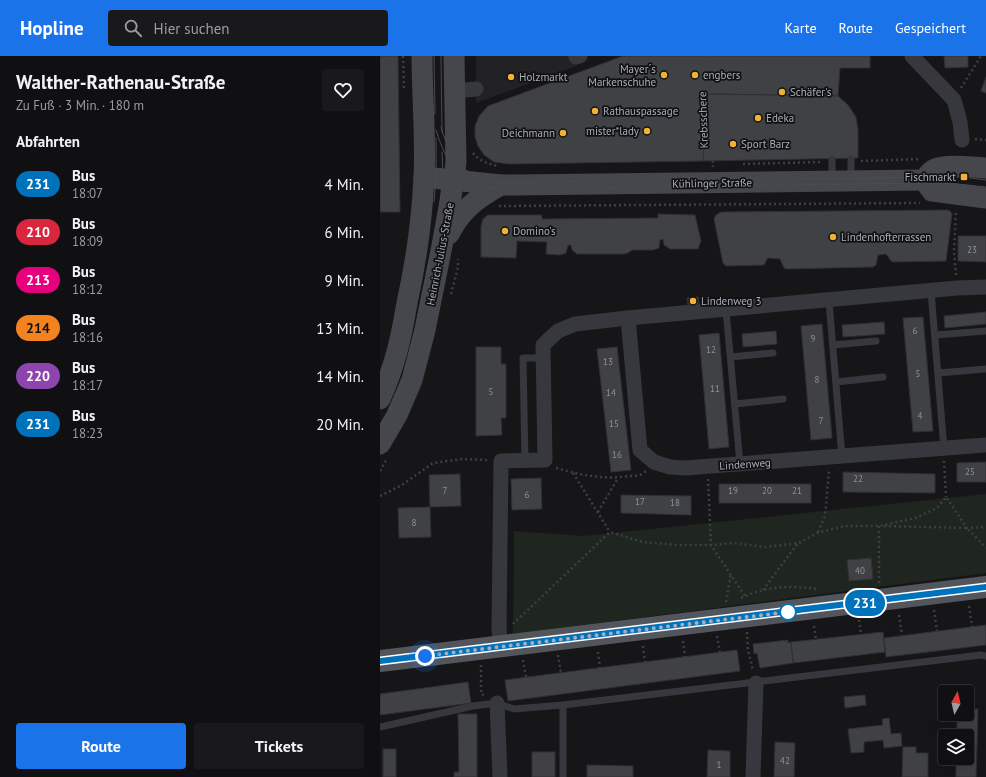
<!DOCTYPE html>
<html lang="de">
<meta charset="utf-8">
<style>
:root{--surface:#101012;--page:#19191b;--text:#f1f3f6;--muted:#9c9d9f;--line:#303032;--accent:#1a73e8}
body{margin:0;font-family:"PT Sans",sans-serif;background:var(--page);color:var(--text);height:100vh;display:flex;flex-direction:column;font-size:15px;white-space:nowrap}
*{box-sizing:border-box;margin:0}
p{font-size:13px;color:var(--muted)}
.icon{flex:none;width:22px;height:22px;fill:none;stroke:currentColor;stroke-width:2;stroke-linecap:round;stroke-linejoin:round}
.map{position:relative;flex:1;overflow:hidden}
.side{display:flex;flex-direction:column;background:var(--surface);width:380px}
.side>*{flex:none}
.badge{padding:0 8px;border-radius:13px;font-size:14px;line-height:26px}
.needle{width:26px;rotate:8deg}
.buttons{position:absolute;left:558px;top:629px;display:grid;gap:8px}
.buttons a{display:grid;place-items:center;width:36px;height:36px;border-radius:4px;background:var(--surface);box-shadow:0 4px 16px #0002,0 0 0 1px var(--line);font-size:20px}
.you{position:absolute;width:20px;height:20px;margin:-10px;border:3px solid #fff;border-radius:50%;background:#1a73e8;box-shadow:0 0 0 6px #1a73e833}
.map>.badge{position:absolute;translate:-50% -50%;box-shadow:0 0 0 2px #fff}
h2{padding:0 16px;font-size:15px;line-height:36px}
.round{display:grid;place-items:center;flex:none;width:42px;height:42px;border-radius:4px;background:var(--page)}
.summary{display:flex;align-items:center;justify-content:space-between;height:68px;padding:0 16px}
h1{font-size:19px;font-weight:700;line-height:30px}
.primary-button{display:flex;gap:8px;margin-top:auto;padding:8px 16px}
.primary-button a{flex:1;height:46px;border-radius:4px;background:var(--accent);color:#fff;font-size:16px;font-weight:700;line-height:46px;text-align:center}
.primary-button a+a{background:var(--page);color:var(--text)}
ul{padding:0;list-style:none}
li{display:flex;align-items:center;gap:12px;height:48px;padding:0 16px}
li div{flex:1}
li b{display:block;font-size:15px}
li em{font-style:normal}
li .badge{min-width:44px;font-weight:700;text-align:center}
header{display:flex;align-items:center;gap:24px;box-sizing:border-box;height:56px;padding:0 20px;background:var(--accent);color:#fff}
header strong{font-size:19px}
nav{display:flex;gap:22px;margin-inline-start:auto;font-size:14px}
.search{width:280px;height:36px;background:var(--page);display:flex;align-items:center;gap:10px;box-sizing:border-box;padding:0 14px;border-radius:4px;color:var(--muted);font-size:15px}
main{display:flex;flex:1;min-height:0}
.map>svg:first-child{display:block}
</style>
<header>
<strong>Hopline</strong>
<div class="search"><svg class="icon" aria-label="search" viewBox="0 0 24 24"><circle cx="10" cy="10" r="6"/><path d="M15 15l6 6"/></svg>Hier suchen</div>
<nav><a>Karte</a><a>Route</a><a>Gespeichert</a></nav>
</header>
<main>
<section class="side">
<div class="summary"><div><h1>Walther-Rathenau-Straße</h1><p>Zu Fuß · 3 Min. · 180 m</p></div><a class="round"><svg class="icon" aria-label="heart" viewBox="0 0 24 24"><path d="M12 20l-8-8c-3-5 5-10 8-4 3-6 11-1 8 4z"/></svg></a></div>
<h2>Abfahrten</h2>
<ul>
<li><span class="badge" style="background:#0072bc;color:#fff">231</span><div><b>Bus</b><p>18:07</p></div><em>4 Min.</em></li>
<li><span class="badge" style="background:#d7263d;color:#fff">210</span><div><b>Bus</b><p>18:09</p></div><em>6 Min.</em></li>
<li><span class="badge" style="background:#e6007e;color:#fff">213</span><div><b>Bus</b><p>18:12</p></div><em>9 Min.</em></li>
<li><span class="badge" style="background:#f58220;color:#111">214</span><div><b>Bus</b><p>18:16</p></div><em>13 Min.</em></li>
<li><span class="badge" style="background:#8e44ad;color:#fff">220</span><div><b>Bus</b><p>18:17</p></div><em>14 Min.</em></li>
<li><span class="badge" style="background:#0072bc;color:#fff">231</span><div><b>Bus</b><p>18:23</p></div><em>20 Min.</em></li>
</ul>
<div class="primary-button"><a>Route</a><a>Tickets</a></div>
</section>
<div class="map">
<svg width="606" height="721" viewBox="0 0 606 721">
<rect width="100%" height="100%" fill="#161618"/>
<path fill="#222225" d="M96 0H195L197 10 96 47Z"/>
<path fill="#1e261f" d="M606 438V517L133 578 134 475 204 480Z"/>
<g fill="#404145" stroke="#303034">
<path d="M0 0H18L20 156H0Z"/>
<path d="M243 0H490V12H460L458 40 328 38 323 105 129 108 114 106 104 99 98 90 95 81V70L99 60 108 50Z"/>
<path d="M564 0H588V11L565 12Z"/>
<path d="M606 21V37L601 35Z"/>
<path d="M328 38 458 40 468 49 476 61 478 74V102L323 105Z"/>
<path d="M567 154 570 155 572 158 566 205 513 206 510 204 508 200 505 198 498 199 496 209 493 211 406 213 404 212 400 203 388 202 387 203 384 209 346 210 343 207 334 163 336 159 341 156Z"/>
<path d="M278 158 315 159 321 185 318 193H290L284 189 283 183 280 184 279 192 273 194H252L248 197 243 198H197L192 194 191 189H188L186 197 180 199 166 198 167 186 137 185 136 202 101 201V170L103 163 108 159H162V163L278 162Z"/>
<path d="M578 180H606V206L578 205Z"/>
<path d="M318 241 319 248 308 249 307 242Z"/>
<path d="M606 256V268L565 272 564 260Z"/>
<path d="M543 261 553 375 533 376 523 262Z"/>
<path d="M504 266 505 278 463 281 462 269Z"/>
<path d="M442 268 452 382 431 384 421 270Z"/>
<path d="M396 275 397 288 363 291 362 278Z"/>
<path d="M339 277 349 391 329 393 319 279Z"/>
<path d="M96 291H121V308H126V362H121L122 379 96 380Z"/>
<path d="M237 291 251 414 231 416 217 293Z"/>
<path d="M606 406V426H577V407Z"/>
<path d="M463 416 555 418V437L463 436Z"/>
<path d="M80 418 81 450 50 451 49 419Z"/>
<path d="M161 422 162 453 132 454 131 423Z"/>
<rect x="339" y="428" width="92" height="19"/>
<path d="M241 439 311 440V459L241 457Z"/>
<path d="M50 451 51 481 19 482 18 452Z"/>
<path d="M491 502 493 523 469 525 467 504Z"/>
<path d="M606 569V589L506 601 504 582Z"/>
<path d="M503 576 505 596 413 607 411 586Z"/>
<path d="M408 584V587L411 586 413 607 380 612 377 597 374 598 373 588Z"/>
<path d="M357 594 360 615 128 645 125 624Z"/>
<path d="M88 626 91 647 0 659V638Z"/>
<path d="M485 639 486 649 465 652 464 641Z"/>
<path d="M587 653H598L597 691H587V680H577V658H587Z"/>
<path d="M78 658H97V721H74V716H79Z"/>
<path d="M509 662 511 678 521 677 522 690 504 692 503 684 484 686V696L471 697 468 673 503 669 502 663Z"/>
<path d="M395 686 415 687 414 721H394Z"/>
<path d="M523 691H536V697H548V721H522Z"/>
<path d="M587 691H597L596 721H576V702H587Z"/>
<rect x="3" y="693" width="13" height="28"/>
<path d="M328 694 350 695V721H327Z"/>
<rect x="152" y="696" width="23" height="25"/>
<path d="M207 709 253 710V721H207Z"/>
</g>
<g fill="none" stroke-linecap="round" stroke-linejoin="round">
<g stroke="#3d3f44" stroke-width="2.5" stroke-dasharray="2 3" stroke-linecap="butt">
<path d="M23 0 24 33"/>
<path d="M326 0 331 37 333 111"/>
<path d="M581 32 601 0"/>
<path d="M595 83 606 84"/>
<path d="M93 97C99 105 109 108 118 110"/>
<path d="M481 105 540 103"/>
<path d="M363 108 442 106"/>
<path d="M119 150 540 147"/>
<path d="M576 219 574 196 576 154"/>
<path d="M71 238 78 211V203"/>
<path d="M564 405 566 441"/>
<path d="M176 412C201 419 223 424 249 420 255 420 261 420 266 415"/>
<path d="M0 415 7 403"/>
<path d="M193 417 230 476"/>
<path d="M328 423 331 489 365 540"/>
<path d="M0 440 22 429 53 407 82 403 108 404"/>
<path d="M218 456 238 422"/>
<path d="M499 470V527"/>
<path d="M504 470 587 472 606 492"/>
<path d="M438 476 445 460 449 415"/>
<path d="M383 534 418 487"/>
<path d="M361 542C389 529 409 530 438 533"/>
<path d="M346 546 351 518"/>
<path d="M589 550 592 571"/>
<path d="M554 554 557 575"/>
<path d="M519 559 522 579"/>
<path d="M479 564 481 578"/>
<path d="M133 568 230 476 263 486 298 489H331L352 487 386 491 419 487 437 477 465 470H499L535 462 557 452 566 441 587 472 606 471"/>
<path d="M434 570 436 584"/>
<path d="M367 576 368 594 373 614"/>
<path d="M337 580 340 596"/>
<path d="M303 585 305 601"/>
<path d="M263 590 265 606"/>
<path d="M218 596 220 612"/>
<path d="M178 599 181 617"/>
<path d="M143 604 146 621"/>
<path d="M101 609V638L104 639"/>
</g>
<g stroke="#37383d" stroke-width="7">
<path d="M452 103V123"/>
<path d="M471 103V123"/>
<path d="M551 235 564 393"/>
<path d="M449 245 462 401"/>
<path d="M346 254 360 408"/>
<path d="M555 279 606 275"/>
<path d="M453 289 496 285"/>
<path d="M351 301 393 297"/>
<path d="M558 317 606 313"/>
<path d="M456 326 503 321"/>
<path d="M355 348 403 343"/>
<path d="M145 405 143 302H163"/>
<path d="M183 649 601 599 606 600"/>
<path d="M0 671 93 650 117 647 134 653 183 649V721"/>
</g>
<g stroke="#37383d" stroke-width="15">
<path d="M532 0 574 44 580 66 582 84"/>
<path d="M196 1 200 0"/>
<path d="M74 35 96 33"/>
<path d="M248 262 260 394 274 406 290 411 305 412 606 389"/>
<path d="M121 591 119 573 121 405 165 404 163 289 178 275 195 268 248 262 577 232 606 231"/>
<path d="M117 647 120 721"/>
<path d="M373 721 376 627"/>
</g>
<g stroke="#45474d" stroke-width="21">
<path d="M44 121 121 129H135L544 124"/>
<path d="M544 124 552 135 606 142"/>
<path d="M544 124C547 120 550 115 555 113 565 108 594 111 606 112"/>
<path d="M69 178C81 154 97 142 121 129"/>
<path d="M0 343C15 310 21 283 27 247 36 206 42 164 44 121 46 81 42 40 42 0"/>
<path d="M0 388 17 359 32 324 45 274 61 195 74 124 76 105 74 0"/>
</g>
<path stroke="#53555c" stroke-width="22" d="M0 605 606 531"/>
<g stroke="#4a4c52" stroke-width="1">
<path d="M54 0 55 58"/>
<path d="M61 0 62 76"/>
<path d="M61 71C71 107 88 124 125 127L220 125"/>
<path d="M56 74C67 110 81 128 120 133L546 127 578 128 606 131"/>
<path d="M414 123 546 121H584L606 124"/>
<path d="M54 146 56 122V82"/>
<path d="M0 374C27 330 33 280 44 230 53 186 65 141 62 96"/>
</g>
</g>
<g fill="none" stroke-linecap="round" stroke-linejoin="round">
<g stroke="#fff" stroke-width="9">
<path id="line" d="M0 605 606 531"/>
</g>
<use href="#line" stroke="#0072bc" stroke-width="6"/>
<path stroke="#a8adb8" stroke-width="4" stroke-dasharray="0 7.2" d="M45 600 408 556"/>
</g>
<g fill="#f2b134" stroke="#111113" stroke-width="1.5">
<circle cx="284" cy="19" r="4"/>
<circle cx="315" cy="19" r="4"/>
<circle cx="131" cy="21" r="4"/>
<circle cx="402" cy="36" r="4"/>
<circle cx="215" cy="55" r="4"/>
<circle cx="378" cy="62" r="4"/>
<circle cx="267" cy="75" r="4"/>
<circle cx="183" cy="77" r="4"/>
<circle cx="353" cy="88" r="4"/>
<rect x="580" y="117" width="8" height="8" rx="2"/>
<circle cx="125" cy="175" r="4"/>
<circle cx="453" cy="181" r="4"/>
<circle cx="313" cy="245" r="4"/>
</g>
<circle fill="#fff" stroke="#0072bc" stroke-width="2" cx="408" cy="556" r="8"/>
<g text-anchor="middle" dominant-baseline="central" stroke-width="3.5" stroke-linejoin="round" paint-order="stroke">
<g font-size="9" fill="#8e929b">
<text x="592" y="193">23</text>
<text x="535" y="274">6</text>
<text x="433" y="282">9</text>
<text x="331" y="293">12</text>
<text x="228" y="305">13</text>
<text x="538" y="317">5</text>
<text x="437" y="323">8</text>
<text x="335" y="332">11</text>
<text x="111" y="335">5</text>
<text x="231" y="336">14</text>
<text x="540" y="359">4</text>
<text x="441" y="364">7</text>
<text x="234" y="367">15</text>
<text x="237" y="398">16</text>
<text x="590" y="415">25</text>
<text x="478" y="422">22</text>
<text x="65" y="434">7</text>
<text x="353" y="434">19</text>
<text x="387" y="434">20</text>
<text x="417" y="434">21</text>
<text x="147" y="438">6</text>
<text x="260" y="445">17</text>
<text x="295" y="446">18</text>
<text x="34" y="466">8</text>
<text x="480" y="514">40</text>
<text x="405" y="704">42</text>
<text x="339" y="708">1</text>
</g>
<g font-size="11" fill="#a8adb8" stroke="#111113" text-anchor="start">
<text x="276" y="13" text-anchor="end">Mayer´s<tspan x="276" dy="13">Markenschuhe</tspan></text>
<text x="323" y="19">engbers</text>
<text x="139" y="21">Holzmarkt</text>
<text x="410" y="36">Schäfer's</text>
<text x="223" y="55">Rathauspassage</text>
<text x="386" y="62">Edeka</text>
<text x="259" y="75" text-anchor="end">mister*lady</text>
<text x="175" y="77" text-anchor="end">Deichmann</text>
<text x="361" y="88">Sport Barz</text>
<text x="576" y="121" text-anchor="end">Fischmarkt</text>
<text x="133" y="175">Domino's</text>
<text x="461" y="181">Lindenhofterrassen</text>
<text x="321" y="245">Lindenweg 3</text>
</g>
<g font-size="11" fill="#a8adb8" stroke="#111113">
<text transform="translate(323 64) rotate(-92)">Krebsschere</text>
<text transform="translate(332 127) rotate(-1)">Kühlinger Straße</text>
<text transform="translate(60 198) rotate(-79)">Heinrich-Julius-Straße</text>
<text transform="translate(365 408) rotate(-4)">Lindenweg</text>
</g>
</g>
</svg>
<div class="buttons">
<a><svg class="needle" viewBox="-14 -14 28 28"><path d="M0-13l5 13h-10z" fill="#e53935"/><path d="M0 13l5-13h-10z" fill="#9c9d9f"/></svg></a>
<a><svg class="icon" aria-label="layers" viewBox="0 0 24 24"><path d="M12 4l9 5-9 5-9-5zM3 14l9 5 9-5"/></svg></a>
</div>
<div class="you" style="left:45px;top:600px"></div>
<b class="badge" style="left:485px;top:547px;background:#0072bc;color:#fff">231</b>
</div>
</main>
